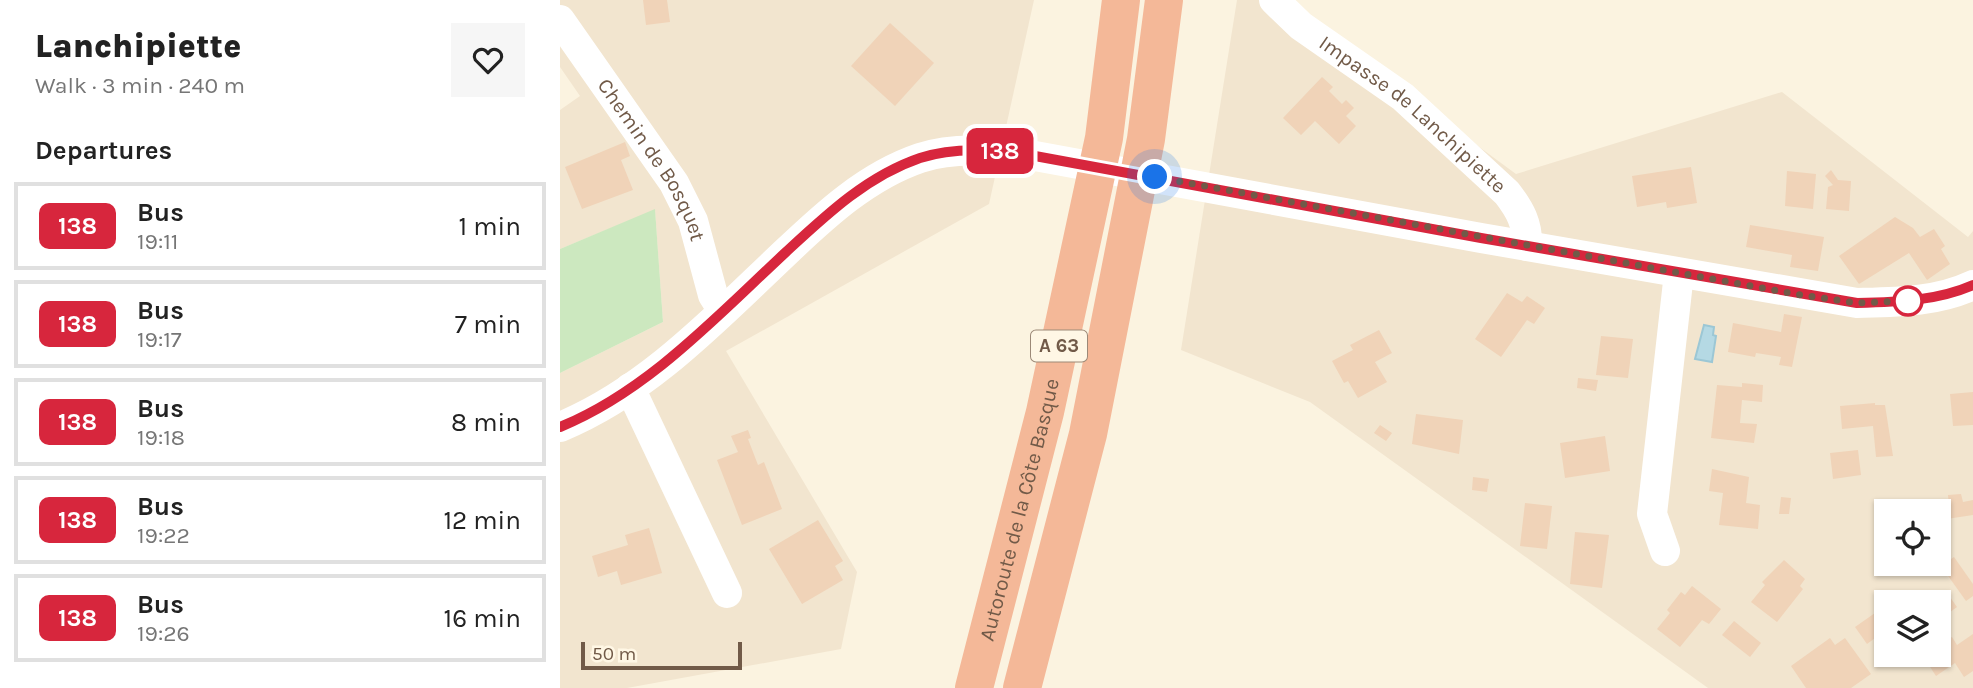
<!DOCTYPE html>
<meta charset="utf-8">
<style>
:root{--surface:#fff;--page:#f6f6f6;--text:#222;--muted:#767676;--line:#e0e0e0}
body{margin:0;font-family:Karla,sans-serif;background:var(--page);color:var(--text);height:100vh;display:flex;flex-direction:column;font-size:26px;white-space:nowrap}
*{box-sizing:border-box;margin:0}
p{font-size:23px;color:var(--muted)}
.icon{flex:none;width:38px;height:38px;fill:none;stroke:currentColor;stroke-width:2;stroke-linecap:round;stroke-linejoin:round}
.map{position:relative;flex:1;overflow:hidden}
.drawer{display:flex;flex-direction:column;background:var(--surface);width:560px}
.drawer>*{flex:none}
.badge{padding:0 14px;border-radius:10px;font-size:24px;line-height:46px}
.fabs{position:absolute;left:1314px;top:499px;display:grid;gap:14px}
.fabs a{display:grid;place-items:center;width:77px;height:77px;border-radius:0px;background:var(--surface);box-shadow:0 2px 5px #0004;font-size:35px}
.scale{position:absolute;left:21px;bottom:18px;width:161px;box-sizing:border-box;padding-left:7px;border:4px solid #715a48;border-top:0;font-size:19px;line-height:24px;white-space:nowrap;color:#715a48;-webkit-text-stroke:5px #fff7e5;paint-order:stroke}
.you{position:absolute;width:35px;height:35px;margin:-18px;border:5px solid #fff;border-radius:50%;background:#1a73e8;box-shadow:0 0 0 10px #1a73e833}
.map>.badge{position:absolute;translate:-50% -50%;box-shadow:0 0 0 4px #fff}
h2{padding:0 35px;font-size:26px;line-height:63px}
.round{display:grid;place-items:center;flex:none;width:74px;height:74px;border-radius:0px;background:var(--page)}
.summary{display:flex;align-items:center;justify-content:space-between;height:119px;padding:0 35px}
h1{font-size:33px;font-weight:800;line-height:52px}
ul{padding:0;list-style:none}
li{display:flex;align-items:center;gap:21px;height:88px;margin:0 14px 10px;padding:0 21px;border:4px solid var(--line);border-radius:0px}
li div{flex:1}
li b{display:block;font-size:26px}
li em{font-style:normal}
li .badge{min-width:77px;font-weight:700;text-align:center}
main{display:flex;flex:1;min-height:0}
.map>svg:first-child{display:block}
</style>
<main>
<section class="drawer">
<div class="summary"><div><h1>Lanchipiette</h1><p>Walk · 3 min · 240 m</p></div><a class="round"><svg class="icon" aria-label="heart" viewBox="0 0 24 24"><path d="M12 20l-8-8c-3-5 5-10 8-4 3-6 11-1 8 4z"/></svg></a></div>
<h2>Departures</h2>
<ul>
<li><span class="badge" style="background:#d7263d;color:#fff">138</span><div><b>Bus</b><p>19:11</p></div><em>1 min</em></li>
<li><span class="badge" style="background:#d7263d;color:#fff">138</span><div><b>Bus</b><p>19:17</p></div><em>7 min</em></li>
<li><span class="badge" style="background:#d7263d;color:#fff">138</span><div><b>Bus</b><p>19:18</p></div><em>8 min</em></li>
<li><span class="badge" style="background:#d7263d;color:#fff">138</span><div><b>Bus</b><p>19:22</p></div><em>12 min</em></li>
<li><span class="badge" style="background:#d7263d;color:#fff">138</span><div><b>Bus</b><p>19:26</p></div><em>16 min</em></li>
</ul>
</section>
<div class="map">
<svg width="1413" height="688" viewBox="0 0 1413 688">
<rect width="100%" height="100%" fill="#fbf3e0"/>
<g fill="#f2e5cf" fill-rule="evenodd">
<path d="M0 0H474L429 204 166 351 297 572 281 649 67 688H0V373L103 322 95 210 0 249V110L20 96 0 67Z"/>
<path d="M677 0H725L730 8 956 174 1222 92 1408 237 1413 231V688H1148L750 402 621 350ZM1326 511H1379V564H1326ZM1326 602H1379V654H1326Z"/>
</g>
<path fill="#cce8bf" d="M95 209 103 322 0 373V249Z"/>
<path fill="#b5d9e4" stroke="#9cc7d5" stroke-width="2" d="M1144 325 1154 327 1153 335 1156 336 1152 362 1135 359Z"/>
<g fill="#f0d3b8">
<path d="M83 0H107L110 22 86 25Z"/>
<path d="M330 23 374 63 335 106 291 66Z"/>
<path d="M762 77 773 87 769 91 782 104 786 100 794 108 786 116 796 126 779 144 755 121 741 135 723 118Z"/>
<path d="M65 142 70 156 61 160 73 190 22 209 5 167Z"/>
<path d="M1131 167 1137 203 1107 208 1106 202 1077 207 1072 176Z"/>
<path d="M1271 170 1278 180 1291 181 1289 211 1266 209 1268 187 1273 185 1265 176Z"/>
<path d="M1227 171 1256 174 1253 209 1225 206Z"/>
<path d="M1335 217 1353 228 1360 237 1374 229 1385 246 1381 249 1390 264 1367 280 1349 253 1299 284 1279 256Z"/>
<path d="M1190 225 1264 237 1258 271 1230 267 1232 255 1186 247Z"/>
<path d="M947 293 962 302 967 296 985 308 974 324 967 320 941 357 915 339Z"/>
<path d="M1224 314 1242 317 1232 367 1219 365 1221 357 1196 353 1195 357 1168 352 1173 323 1221 332Z"/>
<path d="M819 330 832 353 815 362 827 382 798 398 788 381 784 383 772 361 793 350 790 345Z"/>
<path d="M1041 336 1073 339 1068 378 1036 375Z"/>
<path d="M1018 378 1038 380 1036 391 1017 388Z"/>
<path d="M1182 383 1203 385 1202 402 1182 400 1180 423 1197 424 1194 443 1151 438 1157 385 1182 387Z"/>
<path d="M1413 392V425L1393 426 1390 394Z"/>
<path d="M1315 403V405H1325L1333 456 1316 457 1313 426 1282 429 1280 406Z"/>
<path d="M856 414 903 420 899 454 852 444Z"/>
<path d="M820 425 832 433 826 441 814 433Z"/>
<path d="M188 430 191 438 188 439 198 465 204 462 222 509 182 525 157 460 178 452 171 436Z"/>
<path d="M1045 436 1050 471 1005 478 1000 443Z"/>
<path d="M1298 450 1301 475 1273 479 1270 453Z"/>
<path d="M1152 469 1189 477 1186 503 1200 505 1198 529 1159 525 1163 493 1149 491Z"/>
<path d="M913 477 929 479 927 492 912 490Z"/>
<path d="M1401 494 1403 502 1413 500V515L1380 520 1378 507 1389 505 1388 495Z"/>
<path d="M1221 497 1231 498 1229 514H1219Z"/>
<path d="M965 503 992 506 987 549 960 546Z"/>
<path d="M1318 517H1326V545L1320 546Z"/>
<path d="M258 520 283 561 275 566 283 580 242 604 209 549Z"/>
<path d="M89 528 102 573 61 585 57 571 38 577 32 556 68 545 65 535Z"/>
<path d="M1015 532 1049 535 1042 588 1010 584Z"/>
<path d="M1394 557 1413 584V596L1406 601 1381 566Z"/>
<path d="M1224 560 1245 579 1240 586 1243 589 1217 622 1191 602 1205 585 1202 582Z"/>
<path d="M1335 564H1360L1334 573Z"/>
<path d="M1132 586 1161 609 1149 624 1142 620 1120 647 1097 629 1110 613 1107 610 1121 592 1125 595Z"/>
<path d="M1349 590 1358 602H1331Z"/>
<path d="M1385 590 1397 607 1379 620V602H1362Z"/>
<path d="M1315 613 1326 630 1307 644 1295 627Z"/>
<path d="M1174 621 1201 643 1190 657 1162 635Z"/>
<path d="M1413 634V671L1404 677 1395 663 1376 676 1363 656 1379 654V645L1392 637 1397 645Z"/>
<path d="M1270 638 1275 645 1285 638 1311 674 1291 688H1246L1231 666Z"/>
</g>
<g fill="none" stroke-linecap="round" stroke-linejoin="round">
<g stroke="#fff" stroke-width="30">
<path id="s1" d="M714 0 741 26 843 97 947 193C960 210 968 224 967 246"/>
<path id="s2" d="M0 20 114 183 133 221 153 295 163 311"/>
<path d="M70 388 167 593"/>
<path d="M0 427C88 391 158 316 226 252 265 215 307 176 360 158 397 146 437 151 475 156L921 238 1297 303C1337 302 1377 302 1413 285"/>
<path d="M1105 551 1092 514 1119 273"/>
</g>
<g stroke="#f4b898" stroke-width="38">
<path id="s3" d="M414 688 485 412 544 138 561 0"/>
<path d="M462 688 528 434 586 139 604 0"/>
</g>
</g>
<g fill="none" stroke-linecap="round" stroke-linejoin="round">
<g stroke="#fff" stroke-width="16">
<path id="line" d="M0 427C88 391 157 316 226 252 266 215 307 176 360 158 397 146 437 150 475 156L921 238 1297 303C1337 302 1377 301 1413 285"/>
</g>
<use href="#line" stroke="#d7263d" stroke-width="10"/>
<path stroke="#715a48" stroke-width="7" stroke-dasharray="0 12.6" d="M595 177 1235 294 1297 303 1348 301"/>
</g>
<circle fill="#fff" stroke="#d7263d" stroke-width="3.5" cx="1348" cy="301" r="14"/>
<g text-anchor="middle" dominant-baseline="central" stroke-width="7" stroke-linejoin="round" paint-order="stroke">
<rect fill="#fff7e5" stroke="#9c8977" stroke-width="2" x="471" y="330.5" width="56" height="31" rx="5"/>
<g font-size="19" font-weight="bold" fill="#715a48">
<text x="499" y="346">A 63</text>
</g>
<g font-size="21" fill="#715a48" stroke="#fff7e5">
<text stroke="none"><textPath href="#s1" startOffset="180">Impasse de Lanchipiette</textPath></text>
<text stroke="none"><textPath href="#s2" startOffset="168">Chemin de Bosquet</textPath></text>
<text stroke="none"><textPath href="#s3" startOffset="184">Autoroute de la Côte Basque</textPath></text>
</g>
</g>
</svg>
<div class="fabs">
<a><svg class="icon" aria-label="locate" viewBox="0 0 24 24"><circle cx="12" cy="12" r="6"/><path d="M12 2v4M12 18v4M2 12h4M18 12h4"/></svg></a>
<a><svg class="icon" aria-label="layers" viewBox="0 0 24 24"><path d="M12 4l9 5-9 5-9-5zM3 14l9 5 9-5"/></svg></a>
</div>
<div class="scale">50 m</div>
<div class="you" style="left:595px;top:177px"></div>
<b class="badge" style="left:440px;top:151px;background:#d7263d;color:#fff">138</b>
</div>
</main>
